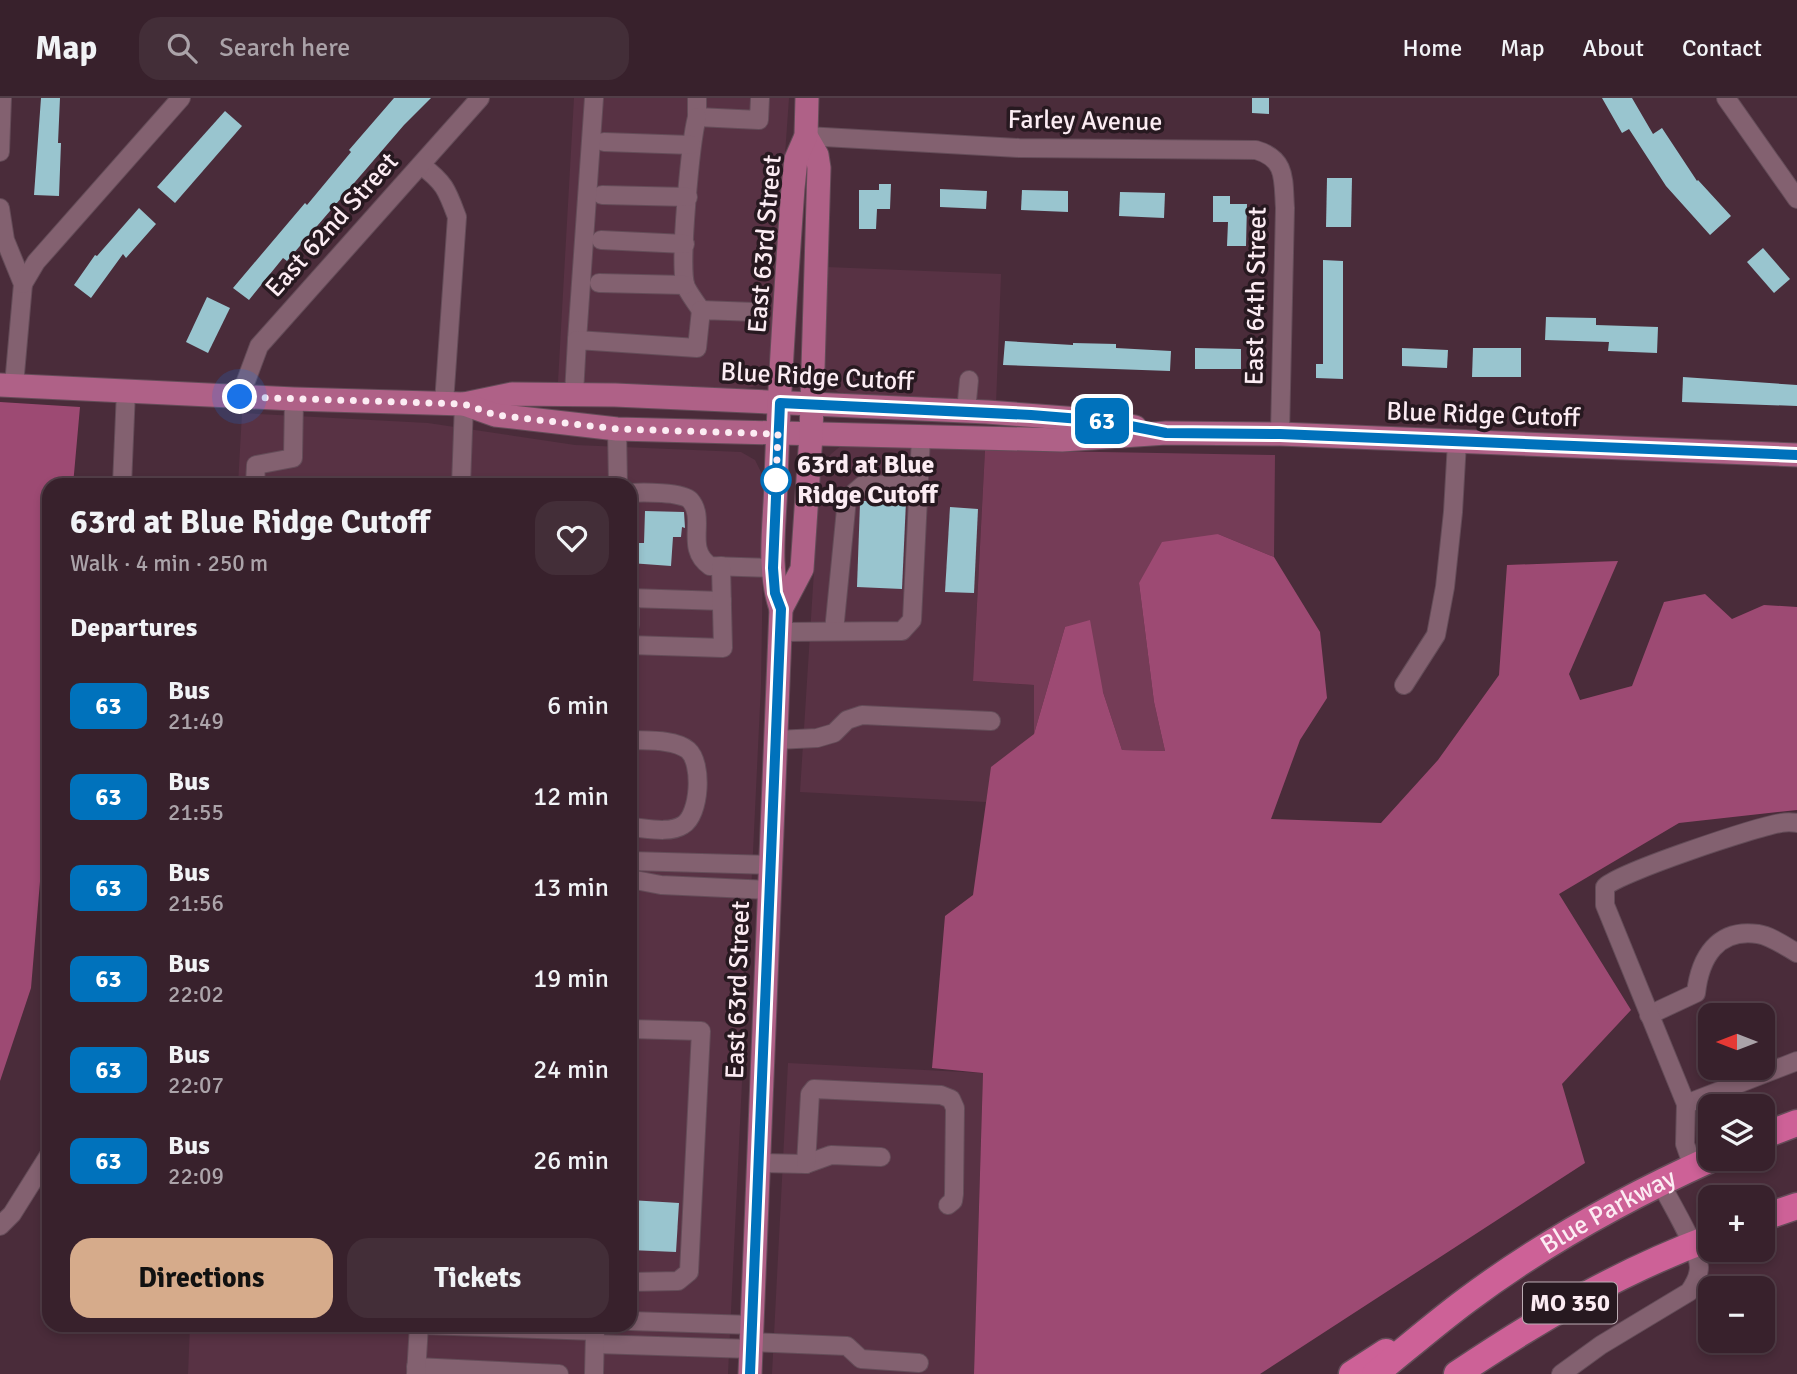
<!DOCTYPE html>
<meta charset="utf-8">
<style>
:root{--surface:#38212c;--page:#432e38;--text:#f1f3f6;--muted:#aba3a9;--line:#523e48;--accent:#d6ab8b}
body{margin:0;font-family:Signika,sans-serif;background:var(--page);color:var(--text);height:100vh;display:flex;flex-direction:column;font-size:26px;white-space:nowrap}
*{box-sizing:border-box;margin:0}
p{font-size:23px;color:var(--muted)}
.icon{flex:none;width:38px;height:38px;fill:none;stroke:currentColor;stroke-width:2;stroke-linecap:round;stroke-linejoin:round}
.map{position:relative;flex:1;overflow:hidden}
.sheet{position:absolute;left:42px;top:380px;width:595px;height:854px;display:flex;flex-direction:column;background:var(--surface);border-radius:21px;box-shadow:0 4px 10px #0003,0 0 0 2px var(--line)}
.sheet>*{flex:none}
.badge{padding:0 14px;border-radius:10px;font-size:24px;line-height:46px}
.needle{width:46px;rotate:270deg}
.buttons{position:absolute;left:1698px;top:905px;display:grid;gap:14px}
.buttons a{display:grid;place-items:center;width:77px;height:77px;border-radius:14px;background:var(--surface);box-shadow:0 4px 10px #0003,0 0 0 2px var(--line);font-size:35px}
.you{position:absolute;width:35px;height:35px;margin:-18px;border:5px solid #fff;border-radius:50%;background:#1a73e8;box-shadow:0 0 0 10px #1a73e833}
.map>.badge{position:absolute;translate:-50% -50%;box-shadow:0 0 0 4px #fff}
h2{padding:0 28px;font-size:26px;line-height:63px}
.round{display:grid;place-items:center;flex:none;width:74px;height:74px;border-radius:21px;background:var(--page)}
.summary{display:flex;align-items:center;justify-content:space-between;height:119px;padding:0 28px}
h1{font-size:33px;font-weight:700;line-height:52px}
.button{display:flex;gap:14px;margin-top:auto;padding:14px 28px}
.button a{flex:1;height:80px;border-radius:21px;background:var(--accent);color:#111;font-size:28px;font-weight:700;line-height:80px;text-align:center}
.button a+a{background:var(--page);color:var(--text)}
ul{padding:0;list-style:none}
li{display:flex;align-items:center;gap:21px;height:91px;padding:0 28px}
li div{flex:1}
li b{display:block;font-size:26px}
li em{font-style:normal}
li .badge{min-width:77px;font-weight:700;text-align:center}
header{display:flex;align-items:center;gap:42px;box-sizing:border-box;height:98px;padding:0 35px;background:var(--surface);border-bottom:2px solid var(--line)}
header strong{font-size:33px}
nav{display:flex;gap:38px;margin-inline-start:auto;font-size:24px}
.search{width:490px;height:63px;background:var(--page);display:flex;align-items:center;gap:18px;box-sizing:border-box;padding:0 24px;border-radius:21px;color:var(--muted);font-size:26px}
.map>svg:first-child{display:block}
</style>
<header>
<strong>Map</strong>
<div class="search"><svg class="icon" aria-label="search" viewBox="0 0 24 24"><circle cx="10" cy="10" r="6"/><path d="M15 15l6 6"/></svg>Search here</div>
<nav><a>Home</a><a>Map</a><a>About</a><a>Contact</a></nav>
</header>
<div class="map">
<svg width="1797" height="1276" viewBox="0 0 1797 1276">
<rect width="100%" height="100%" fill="#4a2c3a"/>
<g fill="#583244">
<path d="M574 0H789L771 255 767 276 760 287 743 291 558 284Z"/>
<path d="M826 169 1001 176 996 306 854 298 838 294 829 286 824 275Z"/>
<path d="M242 315 428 325 575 347 741 354 755 362 762 376 764 395 761 587 728 1276H188L190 1227H630V387H238Z"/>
<path d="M842 347 985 352 973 583 1034 587V636L992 669 986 704 800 694 820 378 823 367 831 356Z"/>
<path d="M788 965 983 975 974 1276H772Z"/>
</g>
<path fill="#753c57" d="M985 352 1275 357 1274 459 1218 436 1139 485 1154 604 1165 653 1122 652 1103 594 1065 529 1034 636V587L973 583Z"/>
<g fill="#9d4a73">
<path d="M0 304 80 309 73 387H49V677L31 890 0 983Z"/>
<path d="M1218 436 1274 459 1320 534 1327 600 1300 642 1271 721 1381 725 1438 662 1499 577 1507 467 1618 463 1569 576 1580 602 1632 588 1664 504 1705 496 1732 521 1764 507 1797 509V712L1679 725 1559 796 1631 912 1562 986 1585 1065 1260 1276H974L983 975 932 970 945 818 973 797 991 669 1034 636 1065 529 1090 522 1103 594 1122 652 1165 653 1154 604 1139 485 1162 444Z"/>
</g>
<g fill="#99c5cf">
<path d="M41 0H60L58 45H61L59 98 34 97Z"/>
<path d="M394 0H431L404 27 287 163 283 160 249 202 233 190 305 105 307 107 351 54 349 52Z"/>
<path d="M1252 0H1269V16L1252 15Z"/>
<path d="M1602 0H1632L1653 36 1662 30 1697 83 1698 82 1731 118 1710 137 1666 88 1629 31 1622 35Z"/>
<path d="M225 13 242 28 175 105 157 89Z"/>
<path d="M1327 80H1352L1351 129H1326Z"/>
<path d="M879 86H891L890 111H877L876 131H859V92H879Z"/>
<path d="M940 91 987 93 986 111 940 109Z"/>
<path d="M1022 92 1068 93V114L1021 112Z"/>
<path d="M1120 94 1165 95 1164 120 1119 118Z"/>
<path d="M1213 98H1230V106H1247L1246 148H1227L1228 124H1213Z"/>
<path d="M139 110 156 126 126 160 123 156 91 200 74 187 95 157 97 158Z"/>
<path d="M1763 150 1790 181 1774 195 1747 164Z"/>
<path d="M1323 162 1343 163V281L1316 280V266H1323Z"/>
<path d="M207 199 230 210 208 255 186 244Z"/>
<path d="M1546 219 1596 220V227L1658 229 1657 255 1608 253 1609 244 1545 242Z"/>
<path d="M1005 243 1073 247V245L1116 246V250L1171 253 1170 273 1003 267Z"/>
<path d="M1195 250 1241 251V271H1195Z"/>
<path d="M1402 250 1448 252 1447 270 1402 268Z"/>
<path d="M1473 250H1521V279H1472Z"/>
<path d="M1683 279 1797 287V308L1682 304Z"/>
<path d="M862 403H906L902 491 857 489 860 405Z"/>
<path d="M950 409 978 411 974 495 945 494Z"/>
<path d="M645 413 684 414 685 430 682 429 681 439H673L671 468 630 465V445H644Z"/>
<path d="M630 1102 679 1105 676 1154 630 1152Z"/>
</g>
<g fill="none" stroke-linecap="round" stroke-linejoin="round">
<path stroke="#654956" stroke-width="18" stroke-dasharray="18 9" stroke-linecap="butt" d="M1762 963 1767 962"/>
<g stroke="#644c58" stroke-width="20">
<g id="minor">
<path d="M697 0V19L759 22 760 0"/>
<path d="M1726 0 1797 101"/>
<path d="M697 19C691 42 678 170 686 189 690 197 696 205 701 212"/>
<path d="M806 38 1019 50 1256 52C1287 61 1283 82 1285 110L1280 336"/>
<path d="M604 44 691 47"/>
<path d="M0 54 2 0"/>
<path d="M421 67C445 85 447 92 457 119L444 305"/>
<path d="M602 97 688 99"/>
<path d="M0 110 5 142 23 186 14 287"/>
<path d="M601 142 685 146"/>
<path d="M599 185 685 187"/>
<path d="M23 186 36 164 181 0"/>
<path d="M577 242 594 0"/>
<path d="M574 296 577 242 697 250 701 212 755 214"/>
<path d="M240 299 259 248 480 0"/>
<path d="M966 313 969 282"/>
<path d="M617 331 618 387"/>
<path d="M122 387 126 293"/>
<path d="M255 387 256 367 293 360 294 301"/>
<path d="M461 387 464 306"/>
<path d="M630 395C642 394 683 394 690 402 707 421 684 450 710 468L773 470"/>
<path d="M630 500V527"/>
<path d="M631 500 722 503"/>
<path d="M834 533 847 401 863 387 919 386"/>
<path d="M780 534 902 533 912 522 921 339"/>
<path d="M630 547 723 550 721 468"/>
<path d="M1404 587 1436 537 1445 489 1453 414 1457 344"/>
<path d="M630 642C647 643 674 641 688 652 703 665 700 717 683 727 669 736 646 730 630 729"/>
<path d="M776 642 817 640 834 635 847 622 862 617 991 623"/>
<path d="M630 763 771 767"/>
<path d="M630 781 661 787 770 792"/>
<path d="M1649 917 1696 895C1700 860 1717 830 1758 836 1771 838 1785 848 1797 855"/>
<path d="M630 931 701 933 689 1174 678 1183 630 1184"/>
<path d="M1686 1006 1797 963"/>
<path d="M759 1065 806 1066 831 1057 881 1059"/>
<path d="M806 1066 810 996 814 991 941 997 951 1001 955 1010 954 1096 953 1103 948 1107"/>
<path d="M1693 1069 1685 1046 1686 1006 1605 807V789C1617 775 1756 729 1781 725 1786 724 1792 724 1797 725"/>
<path d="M0 1128 12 1116 49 1057"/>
<path d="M630 1223 752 1227"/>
<path d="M425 1227 595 1233"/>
<path d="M752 1244 847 1248 861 1261 919 1265"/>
<path d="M595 1246 751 1251"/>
<path d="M416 1269 559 1276"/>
<path d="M416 1276 419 1227"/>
<path d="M594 1276 595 1234"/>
<path d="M1561 1276 1601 1247 1689 1194C1694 1187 1699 1179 1699 1169 1698 1149 1670 1104 1660 1084"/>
</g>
</g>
<g stroke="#644c58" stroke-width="25">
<g id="major">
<path d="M0 287 294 301 464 306 512 296 615 297 987 314 1105 323 1135 329"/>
<path d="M464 306 495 317 617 331 1062 342 1166 335 1280 336 1797 357"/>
<path d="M781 511 802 471 811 337 819 70 817 57 806 38"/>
<path d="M750 1276 781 511C767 471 775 425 776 383 779 285 786 187 793 90L796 61 806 38 807 0"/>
</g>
</g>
<g stroke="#644c58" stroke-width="29">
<g id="highway">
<path d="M1762 1038 1797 1025"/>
<path d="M1762 1120 1797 1108"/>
<path d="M1352 1276 1386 1254"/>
<path id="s1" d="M1375 1276C1406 1251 1436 1225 1467 1202 1543 1145 1627 1099 1713 1060"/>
<path d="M1457 1276C1539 1221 1617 1175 1710 1140"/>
</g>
</g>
<use href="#minor" stroke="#836170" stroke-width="18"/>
<use href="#major" stroke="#af6187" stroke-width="23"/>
<use href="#highway" stroke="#cd6197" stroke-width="26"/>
</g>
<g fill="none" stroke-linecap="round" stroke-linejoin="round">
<g stroke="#fff" stroke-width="16">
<path id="line" d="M750 1276 781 511 775 495 773 470 780 305 1031 317 1105 323 1166 335 1280 336 1797 357"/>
</g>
<use href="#line" stroke="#0072bc" stroke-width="10"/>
<path stroke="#fcecf3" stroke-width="7" stroke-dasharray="0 12.6" d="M240 299 464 306 495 317 617 331 778 336 776 382"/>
</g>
<circle fill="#fff" stroke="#0072bc" stroke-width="3.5" cx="776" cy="382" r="14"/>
<g text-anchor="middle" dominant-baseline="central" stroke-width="7" stroke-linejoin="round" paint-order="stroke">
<rect fill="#271920" stroke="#bcadb4" stroke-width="2" x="1523" y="1184.5" width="94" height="41" rx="5"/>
<g font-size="24" font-weight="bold" fill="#fcecf3">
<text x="1570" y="1205">MO 350</text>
</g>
<g font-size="26" fill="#fcecf3" stroke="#271920">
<text transform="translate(1085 23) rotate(1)">Farley Avenue</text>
<text transform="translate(332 127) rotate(-48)">East 62nd Street</text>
<text transform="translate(765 146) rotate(-85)">East 63rd Street</text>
<text transform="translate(1256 198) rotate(-89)">East 64th Street</text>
<text transform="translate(817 279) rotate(3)">Blue Ridge Cutoff</text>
<text transform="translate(1483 317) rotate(2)">Blue Ridge Cutoff</text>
<text transform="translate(738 892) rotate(-88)">East 63rd Street</text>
<text stroke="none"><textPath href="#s1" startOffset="285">Blue Parkway</textPath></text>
</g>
<g font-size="26" font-weight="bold" fill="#fcecf3" stroke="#271920" text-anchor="start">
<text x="797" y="367">63rd at Blue<tspan x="797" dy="30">Ridge Cutoff</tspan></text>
</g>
</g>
</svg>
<div class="buttons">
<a><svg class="needle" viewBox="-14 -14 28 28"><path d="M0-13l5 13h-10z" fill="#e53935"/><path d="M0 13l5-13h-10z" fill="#aba3a9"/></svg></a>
<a><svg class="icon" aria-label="layers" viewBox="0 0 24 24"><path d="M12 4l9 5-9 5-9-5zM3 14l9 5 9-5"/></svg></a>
<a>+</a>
<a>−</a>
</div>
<div class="you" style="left:240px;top:299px"></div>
<b class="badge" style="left:1102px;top:323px;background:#0072bc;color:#fff">63</b>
<section class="sheet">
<div class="summary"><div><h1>63rd at Blue Ridge Cutoff</h1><p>Walk · 4 min · 250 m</p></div><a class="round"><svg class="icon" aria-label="heart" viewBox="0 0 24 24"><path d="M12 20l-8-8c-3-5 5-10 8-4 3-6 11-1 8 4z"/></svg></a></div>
<h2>Departures</h2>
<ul>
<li><span class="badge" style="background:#0072bc;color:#fff">63</span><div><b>Bus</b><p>21:49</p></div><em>6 min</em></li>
<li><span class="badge" style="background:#0072bc;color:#fff">63</span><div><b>Bus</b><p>21:55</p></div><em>12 min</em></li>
<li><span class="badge" style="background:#0072bc;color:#fff">63</span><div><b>Bus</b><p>21:56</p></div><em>13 min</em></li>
<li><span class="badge" style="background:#0072bc;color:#fff">63</span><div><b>Bus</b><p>22:02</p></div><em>19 min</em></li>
<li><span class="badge" style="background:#0072bc;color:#fff">63</span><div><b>Bus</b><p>22:07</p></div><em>24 min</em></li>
<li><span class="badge" style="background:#0072bc;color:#fff">63</span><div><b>Bus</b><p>22:09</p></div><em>26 min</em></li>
</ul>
<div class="button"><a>Directions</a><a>Tickets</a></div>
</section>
</div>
